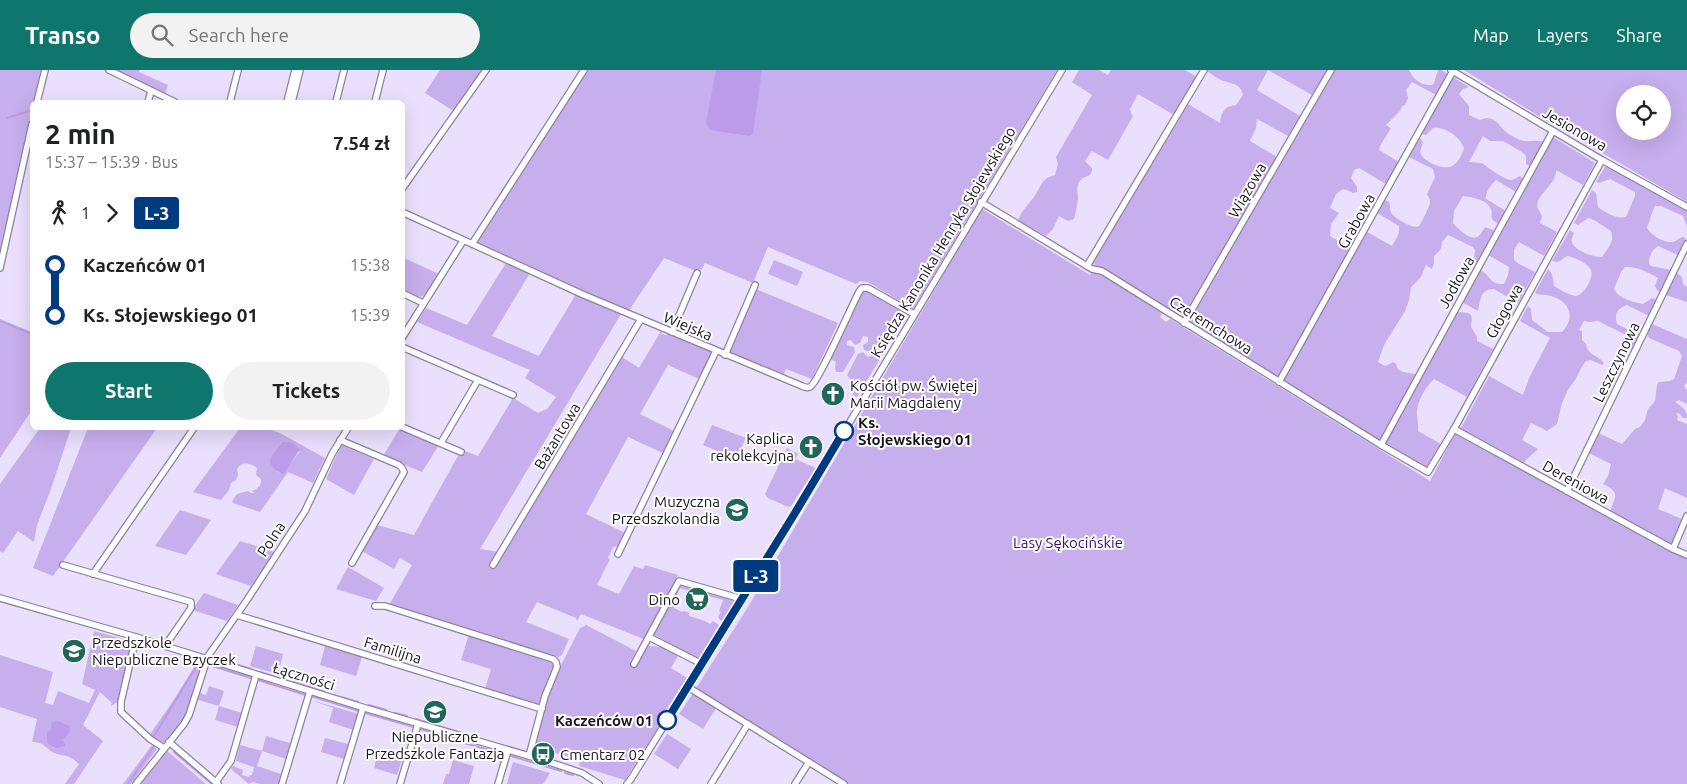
<!DOCTYPE html>
<meta charset="utf-8">
<style>
:root{--surface:#fff;--page:#f2f2f2;--text:#202124;--muted:#757577;--accent:#0f766e}
body{margin:0;font-family:Ubuntu,sans-serif;background:var(--page);color:var(--text);height:100vh;display:flex;flex-direction:column;font-size:19px;white-space:nowrap}
*{box-sizing:border-box;margin:0}
p{font-size:16px;color:var(--muted)}
.icon{flex:none;width:28px;height:28px;fill:none;stroke:currentColor;stroke-width:2;stroke-linecap:round;stroke-linejoin:round}
.map{position:relative;flex:1;overflow:hidden}
.sheet{position:absolute;left:30px;top:30px;width:375px;height:330px;display:flex;flex-direction:column;background:var(--surface);border-radius:8px;box-shadow:0 5px 20px #0002}
.sheet>*{flex:none}
.badge{padding:0 10px;border-radius:4px;font-size:18px;line-height:32px}
.buttons{position:absolute;left:1616px;top:15px;display:grid;gap:10px}
.buttons a{display:grid;place-items:center;width:55px;height:55px;border-radius:50%;background:var(--surface);box-shadow:0 5px 20px #0002;font-size:25px}
.map>.badge{position:absolute;translate:-50% -50%;box-shadow:0 0 0 2px #fff}
.legs{display:flex;align-items:center;gap:8px;height:55px;padding:0 15px;font-size:16px}
.legs p{margin-inline-start:auto}
.head{display:flex;align-items:center;justify-content:space-between;height:85px;padding:0 15px}
h1{font-size:28px;font-weight:700;line-height:38px}
.cta{display:flex;gap:10px;margin-top:auto;padding:10px 15px}
.cta a{flex:1;height:58px;border-radius:30px;background:var(--accent);color:#fff;font-size:20px;font-weight:700;line-height:58px;text-align:center}
.cta a+a{background:var(--page);color:var(--text)}
ul{padding:0 15px;list-style:none}
li{display:flex;align-items:center;gap:18px;height:50px;font-size:19px}
li i{display:grid;place-items:center;width:8px;height:100%;margin:0 6px;background:currentColor}
li i::after{content:'';width:12px;height:12px;margin:-6px;border:4px solid;border-radius:50%;background:var(--surface)}
li p{margin-inline-start:auto}
li:first-child i{background:linear-gradient(#0000 50%,currentColor 0)}
li:last-child i{background:linear-gradient(currentColor 50%,#0000 0)}
header{display:flex;align-items:center;gap:30px;box-sizing:border-box;height:70px;padding:0 25px;background:var(--accent);color:#fff}
header strong{font-size:24px}
nav{display:flex;gap:28px;margin-inline-start:auto;font-size:18px}
.search{width:350px;height:45px;background:var(--page);display:flex;align-items:center;gap:12px;box-sizing:border-box;padding:0 18px;border-radius:28px;color:var(--muted);font-size:19px}
.map>svg:first-child{display:block}
</style>
<header>
<strong>Transo</strong>
<div class="search"><svg class="icon" aria-label="search" viewBox="0 0 24 24"><circle cx="10" cy="10" r="6"/><path d="M15 15l6 6"/></svg>Search here</div>
<nav><a>Map</a><a>Layers</a><a>Share</a></nav>
</header>
<div class="map">
<svg width="1687" height="714" viewBox="0 0 1687 714">
<rect width="100%" height="100%" fill="#eadffc"/>
<g fill="#c7aeed" fill-rule="evenodd">
<path d="M0 0H42L34 32H32V40L0 187Z"/>
<path d="M117 0H139V2L168 15 165 24Z"/>
<path d="M440 0H484L455 42 425 23Z"/>
<path d="M587 0H1057L913 239 868 212 860 211 856 214 768 177 753 213 705 193 702 199 696 201 664 188 628 242 475 173Z"/>
<path d="M1079 0H1099L1108 5 1111 0H1185L1197 7 1174 45 1138 24 1130 39 1131 43 1133 46 1132 48 1108 90 1092 81 1085 91 1092 98C1092 109 1084 104 1079 112 1076 117 1078 123 1078 128 1077 135 1076 143 1074 149L1068 151 1059 146 1053 159 1046 166 1018 150C1022 140 1028 135 1034 127 1041 117 1041 108 1055 105L1058 94 1056 87 1092 25 1072 12Z"/>
<path d="M1208 0H1327L1312 25 1268 0 1257 20 1300 46 1288 66 1257 49 1256 58 1250 71 1277 87 1182 250 1092 193 1188 34 1220 53C1221 43 1224 36 1236 35L1243 25C1241 13 1231 14 1221 10 1216 8 1212 4 1207 1Z"/>
<path d="M1334 0H1409C1413 9 1421 16 1432 15L1434 13 1438 0H1441L1448 4 1436 25 1412 12 1406 20 1408 28 1405 35 1402 36 1400 41 1386 55 1391 58 1380 76 1379 80 1399 92 1386 114 1359 98 1354 100 1351 108 1357 117V122L1353 123 1347 120 1343 119 1336 124 1330 138 1339 143 1331 154 1330 166 1351 178 1278 308 1188 253Z"/>
<path d="M1464 0H1687V132L1542 48ZM1625 24H1662V61H1625Z"/>
<path d="M1453 7 1469 17 1463 19 1459 24 1469 36V45L1480 50C1493 44 1498 54 1506 62 1510 65 1516 68 1520 70 1528 73 1536 69 1544 72L1531 96 1526 94V86L1522 82 1503 71H1490L1483 66 1469 92 1482 93C1487 97 1506 111 1512 110 1515 109 1517 107 1520 106L1523 109 1516 122 1496 110C1491 115 1485 122 1486 129L1506 141 1499 154C1486 147 1495 145 1490 137 1485 129 1471 127 1463 126L1454 141 1453 153C1458 158 1469 171 1477 167 1480 166 1483 160 1485 157L1495 161 1476 195 1474 190 1475 180 1473 177 1448 165 1442 172 1441 179 1434 186V193L1432 199 1426 195 1421 207 1411 217 1409 230 1405 241 1384 275 1378 292 1385 296 1393 292 1396 294C1398 305 1409 301 1416 305L1380 370 1283 311 1367 162 1392 176C1396 169 1400 164 1399 156L1377 143 1385 130 1389 132C1391 136 1389 140 1392 144 1395 148 1414 160 1419 156 1421 154 1431 134 1430 131 1430 129 1428 127 1427 124L1435 107 1433 99 1409 87 1420 68 1423 72 1420 82C1422 88 1426 90 1431 93 1449 102 1458 97 1464 78 1460 67 1445 56 1433 58L1426 65 1422 64Z"/>
<path d="M1553 67 1595 93 1583 115 1556 100C1557 116 1533 125 1538 139 1539 141 1541 143 1542 146L1540 153 1557 162 1544 186 1519 172 1514 180V190L1519 194 1535 202 1518 233 1494 219C1479 219 1481 231 1478 241L1462 232 1480 200C1491 205 1489 215 1504 214L1508 205 1509 197 1488 185Z"/>
<path d="M1606 95 1687 140V157L1683 146 1661 136H1655L1653 140 1647 158C1651 165 1663 173 1672 172 1676 172 1678 168 1683 167L1686 169 1678 185 1658 176C1651 181 1649 186 1649 194L1651 196 1671 200 1660 222 1657 220 1655 216 1658 208C1647 202 1638 196 1625 197L1621 202 1614 219C1619 229 1633 232 1643 234L1652 228 1656 229 1649 246 1627 235C1617 238 1614 245 1617 254L1639 265 1632 280 1626 275 1628 272V266L1598 251 1589 252 1584 251 1579 260 1582 261V270L1586 274C1587 285 1598 285 1604 293L1602 295 1591 290 1586 291 1583 295 1575 310 1568 320 1562 333 1557 354 1547 361 1531 353 1522 370 1538 379 1527 389 1523 395 1460 360 1489 306 1523 325 1530 306 1550 268 1520 251 1528 236 1531 239 1532 250 1548 262H1562C1576 248 1570 231 1551 226 1545 224 1540 226 1535 223L1548 199 1552 204 1554 216C1560 220 1569 225 1576 226 1584 226 1594 207 1591 200 1588 193 1574 187 1567 186L1558 192 1552 191 1570 160 1574 163C1573 166 1571 169 1572 172 1573 180 1595 188 1602 187 1608 178 1615 171 1611 161L1594 150 1588 148 1578 155 1574 153 1592 120 1596 123 1598 137C1606 143 1616 149 1626 147L1635 126V122L1610 109 1599 113 1596 112Z"/>
<path d="M982 139 1090 205 1092 201 1103 204 1161 241 1162 243 1160 247 1166 252 1170 249 1430 411 1455 364 1671 480 1687 487V714H848L695 620 748 537Z"/>
<path d="M402 187 439 204 435 207 434 212 426 225 419 227 403 219Z"/>
<path d="M774 190 803 202 797 216 768 204Z"/>
<path d="M506 193 530 203 492 266 539 286 576 224 621 244 480 479 499 482 491 496 495 498 622 287 639 298 661 261 662 264 666 265 669 264 710 281 711 283 699 309 668 295 640 344 674 361 663 383 628 367 586 444 625 463 619 476 613 477 608 488 610 489 597 515 619 524 634 496 643 499 645 495 678 505 676 508 678 510 646 570 581 544 577 551 576 548 537 532 526 552 569 569 562 585 559 587 389 535 412 495 400 488 394 499 362 481 377 455 414 465 459 384 462 380 478 386 513 328 538 343 547 339 556 327 525 308 530 300 417 252 426 238 467 255Z"/>
<path d="M1677 203 1682 207 1683 214 1687 217V232L1666 225Z"/>
<path d="M756 219 838 253 812 309 786 299 783 307 729 284Z"/>
<path d="M869 221 884 230V232L889 233 907 244 857 327 853 325 851 310 847 305 858 284 863 282 868 287 871 286V282L864 280 863 275 868 272V267L863 266 860 273 855 275 851 270 847 271V275L854 277 855 282 843 302H836L835 297 836 292 831 289 863 222Z"/>
<path d="M1457 242C1472 243 1473 242 1471 257L1477 267V271L1493 279 1467 327 1434 309C1426 316 1416 333 1417 345 1417 351 1419 355 1418 361L1441 374 1427 399 1385 373Z"/>
<path d="M0 249 32 262V340L0 388Z"/>
<path d="M1652 254 1687 269V312L1684 316 1687 320V334L1679 330 1675 332C1682 337 1687 339 1687 348H1683L1679 343 1676 344 1678 346 1677 350 1687 354V428L1665 418 1658 439 1682 449 1670 476 1610 443C1614 427 1622 423 1603 414L1608 406 1611 394 1589 383 1598 363 1622 374 1635 359 1640 357 1645 350 1648 339 1655 331 1657 315 1659 312 1670 311 1674 309 1682 286 1679 281 1649 268 1647 264Z"/>
<path d="M712 355 746 368 739 382 735 383 732 387 703 375Z"/>
<path d="M40 358H71L51 419 37 455 34 472 18 461 3 483 0 481V414Z"/>
<path d="M88 358H157L53 506 33 498Z"/>
<path d="M240 358H266L280 363 325 388 313 413 288 402 260 442 233 433 232 431 237 424 248 421 251 423H254L252 421C258 419 262 415 261 409L256 405 257 398C250 393 242 391 237 399L238 405 236 410 231 413 229 420 221 430 193 422ZM300 381 283 404 278 402 270 393Z"/>
<path d="M400 358 439 375 422 402 383 386Z"/>
<path d="M341 375 374 389 354 425 326 409Z"/>
<path d="M787 378 798 384 795 389 816 398 791 436 788 437 768 428 765 424Z"/>
<path d="M180 440 211 450 186 485 155 476Z"/>
<path d="M240 471 275 482 251 516 216 504Z"/>
<path d="M348 497 384 518 376 531 336 519Z"/>
<path d="M681 514 739 531 732 542 730 541 724 551 720 550 718 547 721 542 719 541 723 530 679 518 674 538 682 542 683 541 689 542V546L705 551 710 554 713 551 719 555 721 558 703 589H698L653 564 678 515Z"/>
<path d="M204 523 238 535 227 551 192 540Z"/>
<path d="M586 555 636 581 630 592 637 595 648 576 663 577 678 586 671 598 689 609 625 710 579 696 580 690 534 677 550 617 580 558Z"/>
<path d="M94 561 131 571 119 631 111 636 112 633 100 622 83 655 103 671 74 714H65L79 694C69 685 69 687 57 684 46 681 47 672 32 672L37 649 0 637V585L53 602 45 633 53 635 58 621 89 633 95 620 82 614Z"/>
<path d="M469 564 548 588 553 592 555 598 541 634H538L485 619 491 599 461 590Z"/>
<path d="M256 576 283 584 278 604 250 596Z"/>
<path d="M325 576 362 587 356 606 320 595Z"/>
<path d="M198 591 200 593V597L201 598 184 649 166 672H163L149 666 175 628Z"/>
<path d="M209 616 224 621 219 636 242 643 238 657 215 650 219 636 198 630 200 623 206 625Z"/>
<path d="M694 624 716 638 703 659 679 644 692 625Z"/>
<path d="M311 630 359 644 357 646 353 660 329 652 333 638Z"/>
<path d="M667 664 691 679 678 699 654 684Z"/>
<path d="M266 666 290 673 286 689 262 681 257 696 281 704 278 714H260L253 712 249 714 231 699 233 696 243 700 242 705 249 707 250 705H252L254 697 236 691 240 675 262 681Z"/>
<path d="M325 668 348 674 344 689 321 682Z"/>
<path d="M152 675 157 679 131 714H123Z"/>
<path d="M166 680 206 714H141Z"/>
<path d="M378 683 402 690 397 705 374 698Z"/>
<path d="M453 690 474 696 469 714H443L446 704H449Z"/>
<path d="M513 692 550 703 543 714H507Z"/>
</g>
<g fill="#bb9bea">
<path d="M716 0H762L753 63 750 66 710 60 706 53Z"/>
<path d="M283 372 292 373 300 379 284 404H282L274 399 270 393 271 387Z"/>
<path d="M58 651 69 656 70 661 66 667 61 670 65 673V676L56 678 47 673V663L51 659 52 653Z"/>
</g>
<g fill="none" stroke-linecap="round" stroke-linejoin="round">
<g stroke="#bb9bea" stroke-width="2">
<path d="M7 48 32 40"/>
<path d="M0 251 32 264"/>
<path d="M215 588 251 599"/>
<path d="M209 595 251 608"/>
<path d="M260 602 288 611"/>
<path d="M258 610 306 625"/>
<path d="M294 612 325 622"/>
<path d="M334 625 358 632"/>
<path d="M311 626 359 641"/>
<path d="M369 635 386 640"/>
<path d="M365 643 414 657"/>
<path d="M395 643 407 646"/>
<path d="M416 649 471 666"/>
<path d="M420 659 449 668"/>
<path d="M154 666 199 592"/>
<path d="M477 668 484 670"/>
<path d="M457 671 504 684"/>
<path d="M490 672 515 679"/>
<path d="M522 681 526 682"/>
<path d="M174 682 212 714"/>
<path d="M511 686 561 701"/>
<path d="M565 703 573 705"/>
<path d="M128 714 154 676"/>
</g>
<g stroke="#8e839e" stroke-width="8">
<g id="minor">
<path d="M109 0 175 32"/>
<path d="M1451 0 1602 90 1687 137"/>
<path d="M37 32 45 0"/>
<path d="M148 32 151 21"/>
<path d="M230 32 238 0"/>
<path d="M287 32 295 0"/>
<path d="M292 32 300 0"/>
<path d="M336 32 344 0"/>
<path d="M375 32 383 0"/>
<path d="M402 119 486 0"/>
<path d="M981 132 1092 199 1102 201 1381 375 1428 402 1454 359 1602 90"/>
<path d="M402 142 584 225 802 316C804 317 807 318 810 317 818 313 852 235 859 222L862 218H868L914 244"/>
<path d="M472 174 584 0"/>
<path d="M1087 196 1204 0"/>
<path d="M0 198 32 54"/>
<path d="M402 223 423 233"/>
<path d="M1184 253 1331 0"/>
<path d="M672 262 697 203"/>
<path d="M402 268 463 171"/>
<path d="M402 277 513 325"/>
<path d="M725 285 755 215"/>
<path d="M1279 312 1453 1"/>
<path d="M402 357 461 382"/>
<path d="M1454 359 1673 479 1687 485"/>
<path d="M340 370 399 395 402 398 404 402 352 493"/>
<path d="M442 371 478 310"/>
<path d="M1381 375 1553 61"/>
<path d="M1567 421 1687 174"/>
<path d="M1673 479 1687 446"/>
<path d="M618 484 716 281"/>
<path d="M63 495 191 532V538L165 576"/>
<path d="M493 495 641 249"/>
<path d="M93 504 194 358"/>
<path d="M0 528 136 567 365 638 543 690 582 703 599 714"/>
<path d="M375 536H385L553 589 556 592 557 597 545 626 529 686"/>
<path d="M237 545 542 639"/>
<path d="M136 567 121 632V642L150 669 164 678"/>
<path d="M649 567 702 594"/>
<path d="M634 594 679 511 742 529"/>
<path d="M688 617 844 714"/>
<path d="M169 672 218 714"/>
<path d="M216 712 231 691 256 605"/>
<path d="M136 714 184 654 189 645 208 586 247 530 305 441 332 384 348 358"/>
<path d="M282 714 310 621"/>
<path d="M340 714 363 638"/>
<path d="M400 714 418 654"/>
<path d="M498 714 508 680"/>
<path d="M627 714 631 709 795 443 1062 0"/>
<path d="M711 714 748 654"/>
<path d="M795 714 809 692"/>
</g>
</g>
<use href="#minor" stroke="#fff" stroke-width="5.5"/>
</g>
<g fill="none" stroke-linecap="round" stroke-linejoin="round">
<g stroke="#fff" stroke-width="11">
<path id="line-1" d="M667 650 795 443 844 361"/>
</g>
<use href="#line-1" stroke="#003b80" stroke-width="8"/>
</g>
<defs>
<g id="church-disc" transform="scale(1.25)"><circle r="9.5" fill="#216759" stroke="#fff"/><path d="M-1.2-6h2.4v3.5h3.3v2.4h-3.3V6h-2.4V-.1h-3.3v-2.4h3.3Z" fill="#fff"/></g>
<g id="school-disc" transform="scale(1.25)"><circle r="9.5" fill="#216759" stroke="#fff"/><path d="M0-5L7-2L0 1L-7-2ZM-4 1L0 2.5L4 1V4Q0 6-4 4Z" fill="#fff"/></g>
<g id="supermarket-disc" transform="scale(1.25)"><circle r="9.5" fill="#216759" stroke="#fff"/><path d="M-6-5.5h2.5l.6 2H6L4.5 2H-2.5L-4.4-4H-6ZM-1.5 3.2a1.3 1.3 0 1 0 .1 0ZM3 3.2a1.3 1.3 0 1 0 .1 0Z" fill="#fff"/></g>
<g id="bus-disc" transform="scale(1.25)"><circle r="9.5" fill="#216759" stroke="#fff"/><path d="M-5-6H5V4H4V6H2V4H-2V6H-4V4H-5ZM-3.5-4V0h7V-4ZM-3.5 1.2v1.5H-2V1.2ZM2 1.2v1.5H3.5V1.2Z" fill="#fff"/></g>
</defs>
<g fill-rule="evenodd">
<use href="#church-disc" x="833" y="324"/>
<use href="#church-disc" x="811" y="377"/>
<use href="#school-disc" x="737" y="440"/>
<use href="#supermarket-disc" x="697" y="529"/>
<use href="#school-disc" x="74" y="581"/>
<use href="#school-disc" x="435" y="642"/>
<use href="#bus-disc" x="543" y="684"/>
</g>
<g fill="#fff" stroke="#003b80" stroke-width="2.5">
<circle cx="844" cy="361" r="9"/>
<circle cx="667" cy="650" r="9"/>
</g>
<g text-anchor="middle" dominant-baseline="central" stroke-width="4" stroke-linejoin="round" paint-order="stroke">
<g font-size="15" fill="#18141e" stroke="#fff">
<text transform="translate(1575 59) rotate(30)">Jesionowa</text>
<text transform="translate(1247 120) rotate(-60)">Wiązowa</text>
<text transform="translate(1356 151) rotate(-61)">Grabowa</text>
<text transform="translate(943 172) rotate(-59)">Księdza Kanonika Henryka Słojewskiego</text>
<text transform="translate(1456 212) rotate(-61)">Jodłowa</text>
<text transform="translate(1504 241) rotate(-61)">Głogowa</text>
<text transform="translate(1211 255) rotate(32)">Czeremchowa</text>
<text transform="translate(688 256) rotate(23)">Wiejska</text>
<text transform="translate(1616 292) rotate(-64)">Leszczynowa</text>
<text transform="translate(557 366) rotate(-59)">Bażantowa</text>
<text transform="translate(1576 412) rotate(29)">Dereniowa</text>
<text transform="translate(271 469) rotate(-57)">Polna</text>
<text transform="translate(393 580) rotate(17)">Familijna</text>
<text transform="translate(304 606) rotate(17)">Łączności</text>
</g>
<g font-size="15" fill="#18141e" stroke="#fff" text-anchor="start">
<text x="850" y="315">Kościół pw. Świętej<tspan x="850" dy="17">Marii Magdaleny</tspan></text>
<text x="794" y="368" text-anchor="end">Kaplica<tspan x="794" dy="17">rekolekcyjna</tspan></text>
<text x="720" y="431" text-anchor="end">Muzyczna<tspan x="720" dy="17">Przedszkolandia</tspan></text>
<text x="680" y="529" text-anchor="end">Dino</text>
<text x="92" y="572">Przedszkole<tspan x="92" dy="17">Niepubliczne Bzyczek</tspan></text>
<text x="435" y="666" text-anchor="middle">Niepubliczne<tspan x="435" dy="17">Przedszkole Fantazja</tspan></text>
<text x="560" y="684">Cmentarz 02</text>
</g>
<g font-size="15" font-weight="bold" fill="#18141e" stroke="#fff" text-anchor="start">
<text x="858" y="352">Ks.<tspan x="858" dy="17">Słojewskiego 01</tspan></text>
<text x="653" y="650" text-anchor="end">Kaczeńców 01</text>
</g>
<g font-size="15" fill="#42106d" stroke="#fff">
<text x="1068" y="472">Lasy Sękocińskie</text>
</g>
</g>
</svg>
<div class="buttons">
<a><svg class="icon" aria-label="locate" viewBox="0 0 24 24"><circle cx="12" cy="12" r="6"/><path d="M12 2v4M12 18v4M2 12h4M18 12h4"/></svg></a>
</div>
<b class="badge" style="left:756px;top:506px;background:#003b80;color:#fff">L-3</b>
<section class="sheet">
<div class="head"><div><h1>2 min</h1><p>15:37 – 15:39 · Bus</p></div><b>7.54 zł</b></div>
<div class="legs"><svg class="icon" aria-label="walk" viewBox="0 0 24 24"><circle cx="13" cy="4" r="2"/><path d="M13 8l-2 6 4 7M11 14l-3 7M7 12l3-4h3l4 4"/></svg>1<svg class="icon" aria-label="forward" viewBox="0 0 24 24"><path d="M9 5l7 7-7 7"/></svg><b class="badge" style="background:#003b80;color:#fff">L-3</b></div>
<ul>
<li><i style="color:#003b80"></i><b>Kaczeńców 01</b><p>15:38</p></li>
<li><i style="color:#003b80"></i><b>Ks. Słojewskiego 01</b><p>15:39</p></li>
</ul>
<div class="cta"><a>Start</a><a>Tickets</a></div>
</section>
</div>
